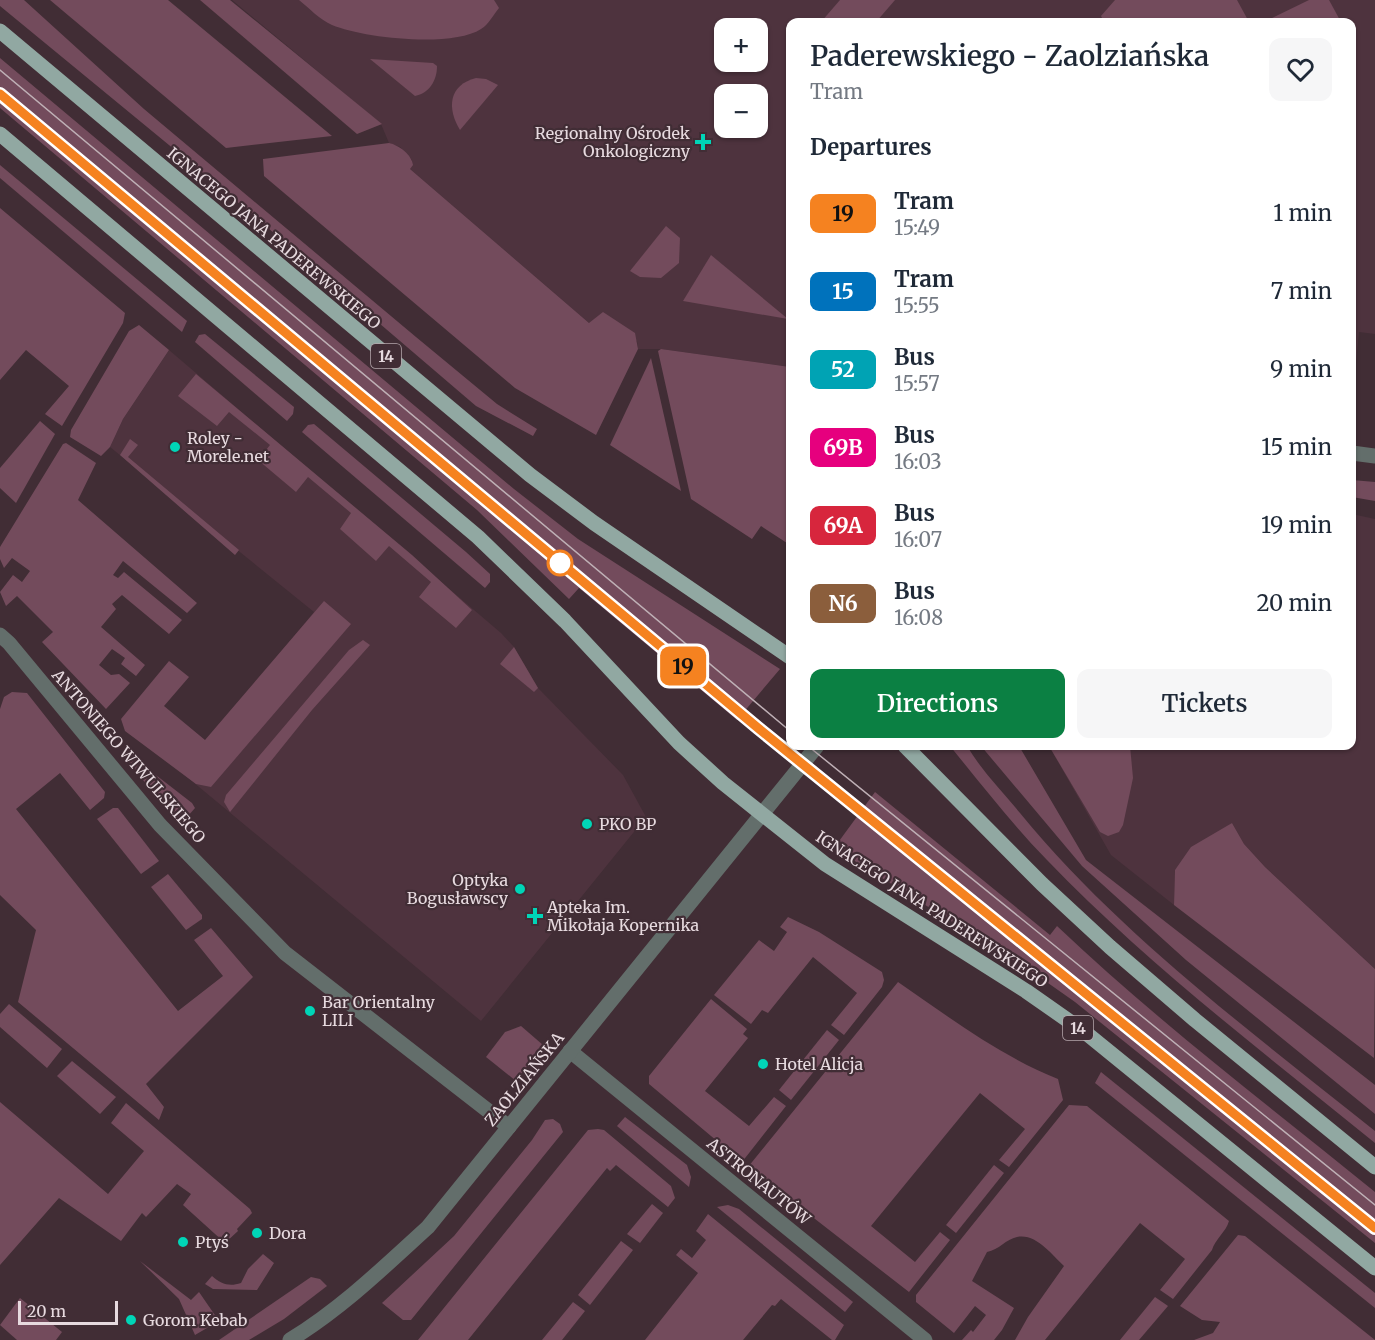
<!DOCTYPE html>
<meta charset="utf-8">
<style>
:root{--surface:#fff;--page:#f6f6f7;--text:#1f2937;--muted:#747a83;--accent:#0b8043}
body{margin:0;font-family:Merriweather,serif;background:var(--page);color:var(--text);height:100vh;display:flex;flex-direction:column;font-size:22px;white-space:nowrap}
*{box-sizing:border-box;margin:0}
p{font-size:20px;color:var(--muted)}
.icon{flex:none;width:33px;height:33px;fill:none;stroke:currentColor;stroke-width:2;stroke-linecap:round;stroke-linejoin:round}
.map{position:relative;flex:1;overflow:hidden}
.side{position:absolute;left:786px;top:18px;width:570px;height:732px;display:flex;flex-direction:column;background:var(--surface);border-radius:12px;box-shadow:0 2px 4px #0004}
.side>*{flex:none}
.badge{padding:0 12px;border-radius:9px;font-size:21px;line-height:39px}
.fabs{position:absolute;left:714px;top:18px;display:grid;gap:12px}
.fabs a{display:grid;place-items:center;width:54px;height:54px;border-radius:12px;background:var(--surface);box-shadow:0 2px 4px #0004;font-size:30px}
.scale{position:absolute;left:18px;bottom:15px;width:100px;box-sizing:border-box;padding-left:6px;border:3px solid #e7dadf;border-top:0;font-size:16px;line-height:21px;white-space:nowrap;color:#e7dadf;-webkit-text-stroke:4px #412d35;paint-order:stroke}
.map>.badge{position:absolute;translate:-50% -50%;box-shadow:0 0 0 3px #fff}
h2{padding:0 24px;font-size:22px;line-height:54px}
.round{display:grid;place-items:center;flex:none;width:63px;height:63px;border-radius:12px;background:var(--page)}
.summary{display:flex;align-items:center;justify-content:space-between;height:102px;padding:0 24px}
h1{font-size:28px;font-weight:600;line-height:45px}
.primary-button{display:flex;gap:12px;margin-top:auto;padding:12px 24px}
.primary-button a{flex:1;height:69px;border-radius:12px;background:var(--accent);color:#fff;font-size:24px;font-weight:600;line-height:69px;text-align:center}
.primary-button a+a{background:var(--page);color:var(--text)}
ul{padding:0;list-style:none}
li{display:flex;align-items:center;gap:18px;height:78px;padding:0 24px}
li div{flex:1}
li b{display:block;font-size:22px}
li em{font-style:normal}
li .badge{min-width:66px;font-weight:700;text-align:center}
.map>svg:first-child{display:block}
</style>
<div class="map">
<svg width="1375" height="1340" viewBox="0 0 1375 1340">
<rect width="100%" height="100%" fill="#412d35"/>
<g fill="#4e333e" fill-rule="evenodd">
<path d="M232 0H1375V334L1359 332 1352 404V22H790V367L661 349H638L637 341 589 323 410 169 412 160 400 147 389 143 381 124ZM724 28H758V62H724ZM724 94H758V128H724Z"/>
<path d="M169 350 501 633 514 647 538 688 623 775 646 817 481 1021 181 772 314 612 110 447 123 419Z"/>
<path d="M1352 514 1375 519V969L1265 867 1244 844 1232 823 1175 870 1174 905 1111 855 1049 746H1352Z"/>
</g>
<g fill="#734b5c">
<path d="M0 0H24L144 109 416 337 497 404 537 429 533 436 476 406 220 187 0 6Z"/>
<path d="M50 0H168L332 136 226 148Z"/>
<path d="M200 0H230L382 124 357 134Z"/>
<path d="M299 0H494L499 8C494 14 488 25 481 29 452 48 363 38 332 25 320 20 309 8 299 0Z"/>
<path d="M840 0H895L876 22H821Z"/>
<path d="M1115 0H1237L1249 22H1104L1101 16Z"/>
<path d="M1309 0H1329L1341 22H1264Z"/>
<path d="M0 58 514 489 578 539 780 669 737 720 579 588 569 599 477 510 0 108Z"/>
<path d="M370 59 433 63 437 66C437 81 429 93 415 96Z"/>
<path d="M476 78 486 79 498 85 460 130C447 109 448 85 476 78Z"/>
<path d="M389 143C399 145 412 155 413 165L410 169 589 323 603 312 635 333 638 349 596 435 515 388 264 176 263 159Z"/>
<path d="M0 165 187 321 182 332 0 178Z"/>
<path d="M0 208 125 313 123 323 62 426 45 414 69 386 26 350 0 380Z"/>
<path d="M666 226 680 238 679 263 661 278 640 277 630 271Z"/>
<path d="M711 255 788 319 683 301Z"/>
<path d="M139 325 169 350 123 419 110 447 101 456 70 437 71 430 129 331Z"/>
<path d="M205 334 294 407 293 414 287 421 195 342 199 335Z"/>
<path d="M661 349 790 367V545L761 526 752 539 691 499 658 351Z"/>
<path d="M651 358 681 491 610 445Z"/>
<path d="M196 374 412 555 472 610 456 628 419 597 431 582 389 546 376 561 340 529 351 513 308 477 296 492 258 460 270 445 229 412 217 426 178 396Z"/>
<path d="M40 421 55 434 16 503 0 488V468Z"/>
<path d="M314 424 466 552 490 574V582L485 588 302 432 308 425Z"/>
<path d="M130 439 138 445 128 457 239 550 235 555 120 455Z"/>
<path d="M66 443 96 463 78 500 197 603 187 613 123 561 113 575 118 578 124 572 182 620 169 634 122 595 112 604 116 609 101 627 145 665 136 676 121 664 125 658 112 649 99 665 111 675 119 674 130 683 106 709 42 642 53 632 17 596 6 606 0 592 13 575 22 582 30 571 12 558 4 568 0 559V547L63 444Z"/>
<path d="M1352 480 1375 482V501L1352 497Z"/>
<path d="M324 601 351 624 211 787 196 784 125 731 121 719 169 661 189 677 164 706 205 740Z"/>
<path d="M363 640 370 645 312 710 230 812 224 802 226 795 349 650Z"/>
<path d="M514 647 538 688 534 692 500 664Z"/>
<path d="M12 692 27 693 105 792 104 798 90 810 60 773 16 809 178 1011 223 976 194 940 211 928 253 977 146 1084 164 1107 159 1120 18 1002 36 930 0 895V709L4 697Z"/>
<path d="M950 746H967C981 770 1002 791 1020 813 1121 936 1252 1032 1375 1131V1143C1263 1052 1147 964 1047 860 1012 824 981 784 950 746Z"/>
<path d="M981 746H1019L1086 860 1375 1085V1114L1186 960 1082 866Z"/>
<path d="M1049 746H1130L1133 778 1123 825 1119 832 1108 836 1100 832Z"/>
<path d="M130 755 192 803 195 808 180 825 129 763 126 758Z"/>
<path d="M875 792 1050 935 1057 926C1157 1021 1268 1105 1375 1192V1243L1075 1002 1031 971 834 848Z"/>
<path d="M113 808H118L159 861 141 874 97 819Z"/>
<path d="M1232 823 1244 844 1265 867 1375 969 1374 1058 1174 905 1175 870 1191 847Z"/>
<path d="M168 874 202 915V919L186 930 151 887Z"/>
<path d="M788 917 819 932 882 972 884 980 882 987 844 1035 831 1025 857 993 813 957 768 1013 762 1010 751 1024 714 995 759 940 774 951 787 932 780 927Z"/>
<path d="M898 982C949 1017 1000 1056 1058 1079L1063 1100 1009 1167 999 1160 1025 1129 980 1093 871 1226 915 1262 940 1232 950 1240 909 1292 748 1167Z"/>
<path d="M711 999 747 1029 743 1034 748 1038 705 1091 749 1126 774 1097 786 1106 742 1162 649 1084V1076Z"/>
<path d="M9 1004 62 1049 47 1068 0 1027V1014Z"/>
<path d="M521 1026 543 1045 516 1081 486 1057 505 1032Z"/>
<path d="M827 1030 839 1040 791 1100 779 1090Z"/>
<path d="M72 1061 116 1097 100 1114 57 1076Z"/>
<path d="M1101 1072 1375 1293V1308L1095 1083Z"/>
<path d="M0 1102 108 1194 144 1151 111 1123 126 1103 250 1209 252 1213 237 1229 238 1231 225 1243 183 1205 191 1194 177 1184 146 1217 142 1213 121 1241 59 1198 0 1265Z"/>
<path d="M1069 1105 1087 1106 1229 1221C1226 1232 1215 1239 1212 1250L1173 1299 1160 1290 1185 1259 1140 1223 1045 1340H1015L1028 1317 1064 1266C1051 1254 1036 1233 1017 1237 1006 1239 999 1250 987 1252L972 1281 1014 1308 1002 1330 994 1340H962L971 1330 973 1332 986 1315 975 1306 954 1333 916 1302V1295Z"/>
<path d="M625 1117 687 1165 691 1177 689 1187 617 1126Z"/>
<path d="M553 1119 560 1124 563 1132 411 1320H403L382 1303 454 1236 532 1140 545 1120Z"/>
<path d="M598 1129 604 1130 671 1186 675 1198 668 1207 616 1165 610 1171 607 1168 468 1340H418L588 1130Z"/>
<path d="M994 1165 1004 1173 956 1233 946 1225Z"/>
<path d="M652 1204 663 1213 640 1243 627 1234Z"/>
<path d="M728 1205 739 1209 853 1302 845 1312 717 1207Z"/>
<path d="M708 1214 844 1325 835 1340H832L781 1299 775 1306 772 1305 743 1340H645L698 1273 676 1255 681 1249 692 1258 706 1240 696 1231Z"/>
<path d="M1238 1235 1245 1236 1375 1340H1194L1213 1333 1220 1322 1202 1320 1180 1306Z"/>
<path d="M621 1241 633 1250 590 1305 578 1295Z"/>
<path d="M263 1254 274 1263 257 1290 213 1289 205 1284 212 1276C221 1284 229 1287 241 1283L248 1269Z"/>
<path d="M140 1261 191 1300 199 1292 219 1321 195 1335 179 1299Z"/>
<path d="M311 1277 320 1279 327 1286 284 1319 249 1340H219Z"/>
<path d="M1155 1297 1168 1306 1139 1340H1120Z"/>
<path d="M20 1298 62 1332 56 1340H17L0 1325Z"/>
<path d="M573 1302 585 1311 562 1340H542Z"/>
</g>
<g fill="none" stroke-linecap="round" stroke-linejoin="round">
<g stroke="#636e6b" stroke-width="15">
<path d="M1352 453 1375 456"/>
<path d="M0 635 9 643 160 825 285 953 509 1127"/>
<path d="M570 1051 925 1340"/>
<path d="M290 1340C342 1308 383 1268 428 1227L817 746"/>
</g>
<g stroke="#91a8a2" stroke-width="15">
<path d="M0 31 530 475 594 523 790 657"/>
<path d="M0 134 478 537 565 621 679 743 723 783 825 864 1026 991 1086 1033 1375 1268"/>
<path d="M905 746 1042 884 1110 947 1195 1020 1375 1167"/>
</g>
<g stroke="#bfb0b6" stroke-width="1.5">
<path d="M0 70 790 731"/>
<path d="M0 94 758 728 1375 1228"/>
<path d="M808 746 1375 1205"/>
</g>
</g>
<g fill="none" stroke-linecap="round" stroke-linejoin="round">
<g stroke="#fff" stroke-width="14">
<path id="line" d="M0 94 758 728 1375 1228"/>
</g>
<use href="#line" stroke="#f58220" stroke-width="9"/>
</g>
<g fill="#00d5b7" stroke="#412d35" stroke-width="2">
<path d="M700 133h6v6h6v6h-6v6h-6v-6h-6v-6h6z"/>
<circle cx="175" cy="447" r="6"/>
<circle cx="587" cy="824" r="6"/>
<circle cx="520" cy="889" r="6"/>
<path d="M532 907h6v6h6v6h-6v6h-6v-6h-6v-6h6z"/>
<circle cx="310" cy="1011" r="6"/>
<circle cx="763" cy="1064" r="6"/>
<circle cx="257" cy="1233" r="6"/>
<circle cx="183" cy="1242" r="6"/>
<circle cx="131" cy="1320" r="6"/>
</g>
<circle fill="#fff" stroke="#f58220" stroke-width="3" cx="560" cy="563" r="12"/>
<g text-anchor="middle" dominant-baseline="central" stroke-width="4.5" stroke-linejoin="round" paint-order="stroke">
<g fill="#412d35" stroke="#b5a6ac" stroke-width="1.5">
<rect x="371" y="344" width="30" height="24" rx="4.5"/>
<rect x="1063" y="1016" width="30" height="24" rx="4.5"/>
</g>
<g font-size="15" font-weight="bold" fill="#e7dadf">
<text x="386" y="356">14</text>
<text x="1078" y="1028">14</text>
</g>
<g font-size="16" fill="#e7dadf" stroke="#412d35" text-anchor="start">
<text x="690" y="133" text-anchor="end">Regionalny Ośrodek<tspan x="690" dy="18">Onkologiczny</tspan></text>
<text x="187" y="438">Roley -<tspan x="187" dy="18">Morele.net</tspan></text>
<text x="599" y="824">PKO BP</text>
<text x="508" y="880" text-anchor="end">Optyka<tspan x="508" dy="18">Bogusławscy</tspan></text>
<text x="547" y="907">Apteka Im.<tspan x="547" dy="18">Mikołaja Kopernika</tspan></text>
<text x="322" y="1002">Bar Orientalny<tspan x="322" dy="18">LILI</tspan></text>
<text x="775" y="1064">Hotel Alicja</text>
<text x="269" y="1233">Dora</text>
<text x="195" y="1242">Ptyś</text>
<text x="143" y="1320">Gorom Kebab</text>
</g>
<g font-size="16" fill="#e7dadf" stroke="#412d35">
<text transform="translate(274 238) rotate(40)">IGNACEGO JANA PADEREWSKIEGO</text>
<text transform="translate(129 756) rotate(49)">ANTONIEGO WIWULSKIEGO</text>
<text transform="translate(932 909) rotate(33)">IGNACEGO JANA PADEREWSKIEGO</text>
<text transform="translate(524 1079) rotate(-51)">ZAOLZIAŃSKA</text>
<text transform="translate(759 1181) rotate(39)">ASTRONAUTÓW</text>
</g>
</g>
</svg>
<div class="fabs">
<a>+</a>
<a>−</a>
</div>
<div class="scale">20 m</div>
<b class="badge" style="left:683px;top:666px;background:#f58220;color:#111">19</b>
<section class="side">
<div class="summary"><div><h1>Paderewskiego - Zaolziańska</h1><p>Tram</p></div><a class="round"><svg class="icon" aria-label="heart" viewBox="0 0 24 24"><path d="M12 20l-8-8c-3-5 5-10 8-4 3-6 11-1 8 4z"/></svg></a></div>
<h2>Departures</h2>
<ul>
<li><span class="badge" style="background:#f58220;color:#111">19</span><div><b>Tram</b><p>15:49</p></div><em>1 min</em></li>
<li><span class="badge" style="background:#0072bc;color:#fff">15</span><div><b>Tram</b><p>15:55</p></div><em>7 min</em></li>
<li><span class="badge" style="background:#00a3b4;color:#fff">52</span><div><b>Bus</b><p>15:57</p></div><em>9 min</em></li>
<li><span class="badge" style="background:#e6007e;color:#fff">69B</span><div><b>Bus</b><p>16:03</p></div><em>15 min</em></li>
<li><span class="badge" style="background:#d7263d;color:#fff">69A</span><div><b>Bus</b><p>16:07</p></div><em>19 min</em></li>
<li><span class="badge" style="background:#8b5e3c;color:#fff">N6</span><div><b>Bus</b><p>16:08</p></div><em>20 min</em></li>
</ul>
<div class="primary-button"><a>Directions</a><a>Tickets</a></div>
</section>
</div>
